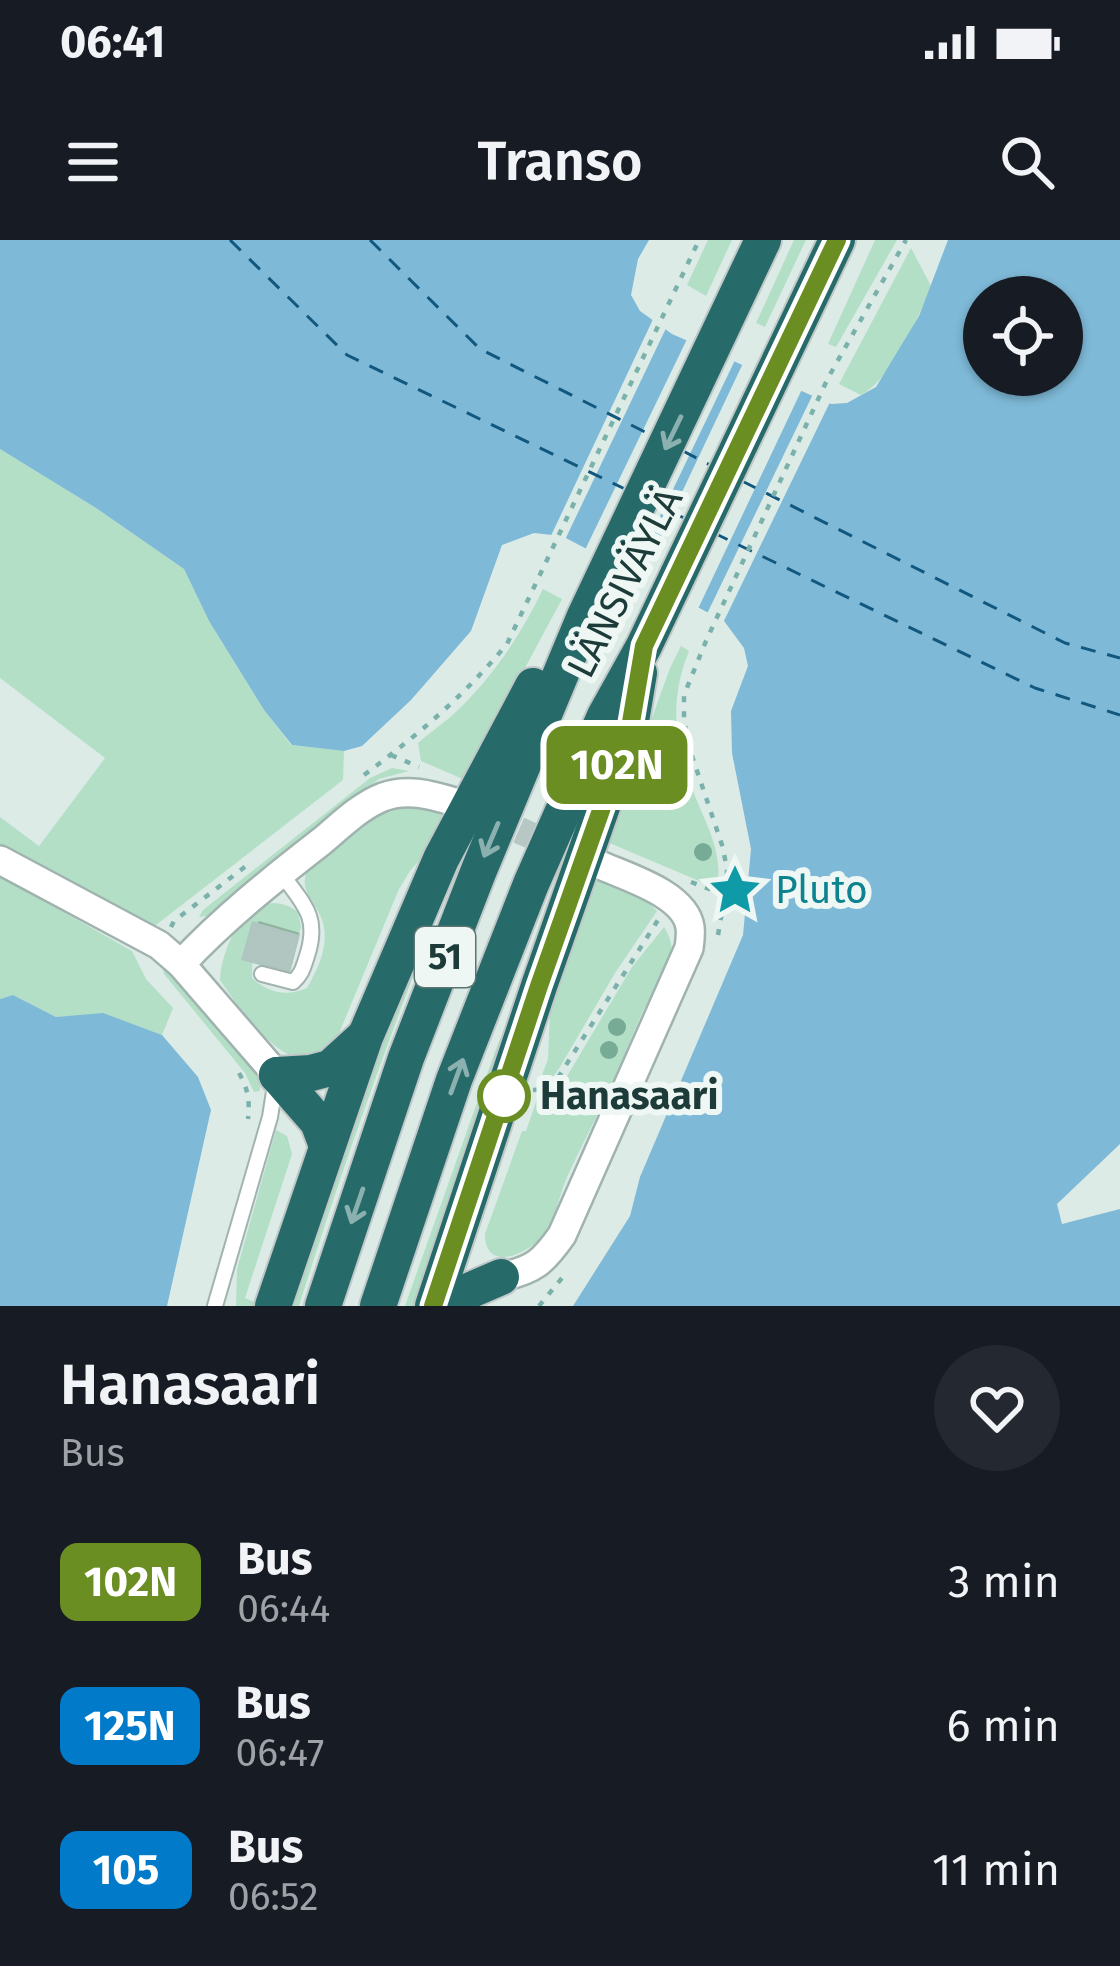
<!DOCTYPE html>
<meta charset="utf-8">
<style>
:root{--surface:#171b24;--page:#242831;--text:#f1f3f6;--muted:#9ea1a6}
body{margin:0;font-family:"Fira Sans",sans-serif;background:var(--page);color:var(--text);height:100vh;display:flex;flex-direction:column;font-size:45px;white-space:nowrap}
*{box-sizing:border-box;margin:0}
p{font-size:39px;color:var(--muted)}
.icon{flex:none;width:66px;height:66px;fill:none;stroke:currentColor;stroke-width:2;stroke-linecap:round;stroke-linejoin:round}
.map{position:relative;height:1066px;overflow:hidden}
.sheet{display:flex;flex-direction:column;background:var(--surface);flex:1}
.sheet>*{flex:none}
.badge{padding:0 24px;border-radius:18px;font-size:42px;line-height:78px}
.fabs{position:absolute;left:963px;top:36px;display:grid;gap:24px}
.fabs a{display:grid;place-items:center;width:120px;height:120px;border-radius:50%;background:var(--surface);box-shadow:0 3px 9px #0004;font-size:60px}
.map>.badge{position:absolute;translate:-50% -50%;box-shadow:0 0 0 6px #fff}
.round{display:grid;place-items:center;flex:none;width:126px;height:126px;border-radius:63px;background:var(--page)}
.headline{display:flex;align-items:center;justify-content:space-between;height:204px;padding:0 60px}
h1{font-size:57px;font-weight:600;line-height:90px}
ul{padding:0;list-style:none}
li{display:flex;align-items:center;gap:36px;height:144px;padding:0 60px}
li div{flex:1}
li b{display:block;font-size:45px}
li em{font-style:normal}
li .badge{min-width:132px;font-weight:700;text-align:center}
.status{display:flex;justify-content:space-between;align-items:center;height:84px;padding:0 60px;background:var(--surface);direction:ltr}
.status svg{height:33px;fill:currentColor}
header{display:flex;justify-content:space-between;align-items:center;height:156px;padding:0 60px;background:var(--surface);font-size:54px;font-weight:600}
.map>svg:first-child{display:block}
</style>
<div class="status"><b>06:41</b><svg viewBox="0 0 49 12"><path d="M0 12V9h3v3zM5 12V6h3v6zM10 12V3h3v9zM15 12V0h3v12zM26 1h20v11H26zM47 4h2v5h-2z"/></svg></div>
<header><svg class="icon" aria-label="menu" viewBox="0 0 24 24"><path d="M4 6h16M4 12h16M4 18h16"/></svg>Transo<svg class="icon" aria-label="search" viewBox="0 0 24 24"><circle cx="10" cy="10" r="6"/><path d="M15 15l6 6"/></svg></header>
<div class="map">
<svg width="1120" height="1066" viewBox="0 0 1120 1066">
<rect width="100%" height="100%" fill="#ddebe7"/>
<g fill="#b3dfc7">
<path d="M708 0H732L706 56 687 45Z"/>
<path d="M794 0H806L765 87 756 83Z"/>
<path d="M875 0H897L836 107 828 104Z"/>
<path d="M911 8 931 46C918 79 892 138 861 155L839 144Z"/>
<path d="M0 209 96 268 184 329 209 381 264 470 291 505 344 511 343 540 156 685 146 683 0 605V577L39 606 105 518 0 438Z"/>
<path d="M543 349 562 359 465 540 421 521 418 503C428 494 438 487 448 479 488 444 520 397 543 349Z"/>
<path d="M681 406 689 411C666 468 677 513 700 568 710 591 721 615 718 641L704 643 607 602 670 428Z"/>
<path d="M392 528 409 531 379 539 207 676 199 677 203 670 370 538Z"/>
<path d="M412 565 448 574 425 614 410 631 399 649 335 803C327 809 320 816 311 818 277 825 237 765 220 740 222 701 254 640 298 672L301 687 298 696 253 684 252 738C268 753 287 757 307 748 318 728 329 707 323 683 318 663 298 653 307 631L350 591 378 573Z"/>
<path d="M595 634 648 662 657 671 615 733 560 827 552 839 539 843 548 819 550 771Z"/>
<path d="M0 636 132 711 146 739 173 768 162 795 103 774 56 777 13 755 0 759Z"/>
<path d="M444 656C391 791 342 928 299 1066H287L339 901Z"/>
<path d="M664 687C671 698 674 709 670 722 665 740 651 755 643 771 631 797 622 823 610 849 597 877 582 904 569 933 560 951 556 978 545 993 530 1014 485 1034 485 994L522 891H526L537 859 547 858 560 848 632 727Z"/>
<path d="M165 727 174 732 252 828 260 840V851L254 852 245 833 164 734 163 730Z"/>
<path d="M518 759 417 1066H405L497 806Z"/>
<path d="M276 890 287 896 292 914 245 1058 256 1063 254 1066H236L237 1029Z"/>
</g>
<g fill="#7eb9d7" fill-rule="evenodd">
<path d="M0 0H649L638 19 631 55 640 71 672 94 831 164 847 163 876 147 919 76 948 0H1120V904L1057 964 1062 984 1120 969V1066H573L630 976 640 937 743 695 751 609 732 513 731 471 748 426 744 408 724 381 562 296 534 293 502 305 471 391 411 460 362 506 344 511 292 505 264 470 209 381 184 329 96 268 0 209ZM984 57H1062V135H984Z"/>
<path d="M13 755 56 777 103 773 162 795 198 837 211 870 167 1066H0V759Z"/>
</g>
<g fill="#ddebe7">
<path d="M655 75 668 84 563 304 549 300Z"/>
<path d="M689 95 737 116 630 339 583 314Z"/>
<path d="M745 119 804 145 696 373 639 343Z"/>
<path d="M815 150 832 158 721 387 705 378Z"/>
</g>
<path fill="#0003" d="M259 681 300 693 292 724 288 728 256 685Z"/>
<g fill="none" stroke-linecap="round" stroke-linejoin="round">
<g stroke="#12577d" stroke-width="3" stroke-dasharray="15 12" stroke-linecap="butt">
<path d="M230 0 347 115 625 249"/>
<path d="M370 0 480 109 653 196"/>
<path d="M683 211 712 226"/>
<path d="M742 241 1065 403 1120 418"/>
<path d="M655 264 684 278"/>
<path d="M714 293 1035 448 1120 475"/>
</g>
</g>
<path fill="#b2c6c1" stroke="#afc5c0" stroke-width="3" d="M253 683 298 696 289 731 243 719Z"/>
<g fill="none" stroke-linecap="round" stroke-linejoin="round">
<path stroke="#b7c8c4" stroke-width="27" stroke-dasharray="27 14" stroke-linecap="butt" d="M481 574 600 625"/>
<g stroke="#a0b3af" stroke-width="18">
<g id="lane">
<path d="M262 734 293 742C302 734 303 728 307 716 320 676 303 664 281 633"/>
<path d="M215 1066 270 877 276 839"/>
</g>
</g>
<g stroke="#a0b3af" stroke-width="32">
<g id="street">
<path d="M0 620 159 705 181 724"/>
<path d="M277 835 181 724C224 678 273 639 322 601 340 586 360 566 383 557 408 548 431 555 455 562"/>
<path d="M501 1037C534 1030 543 1022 562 995L689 708C690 701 691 694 690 687 685 654 627 637 600 625"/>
</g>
</g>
<g stroke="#c0c8c8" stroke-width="40">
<g id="highway">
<path d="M277 835 311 833 330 828 363 798"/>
<path d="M277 835 318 882 327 906"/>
<path d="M273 1066 365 797 441 619 533 446"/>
<path d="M323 1066 406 818 479 630 585 376 763 0"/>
<path d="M378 1066 454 840 531 644 605 476 644 406 837 0"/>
<path d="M433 1066 539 746 630 487 639 433"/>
<path d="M434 1066 501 1037"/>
</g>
</g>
<g stroke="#7ab2ab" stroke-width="4.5" stroke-dasharray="6 9" stroke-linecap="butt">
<path d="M391 515 419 527"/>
<path d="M364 535C419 494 463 457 507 404L699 0"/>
<path d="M691 642 725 655"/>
<path d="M171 687 174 681 250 623"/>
<path d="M718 695 727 643V628L722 605 689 507 684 480V455L706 401 828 138 906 0"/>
<path d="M239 833C248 849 250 860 248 879"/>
<path d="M533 850 545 849 554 844 658 680"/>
<path d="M539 1066 562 1038"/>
</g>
<use href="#lane" stroke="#fff" stroke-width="14"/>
<use href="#street" stroke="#fff" stroke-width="27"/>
<use href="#highway" stroke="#266b6a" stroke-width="36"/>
</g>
<g fill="#77ab96">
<circle cx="703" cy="612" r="9"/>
<circle cx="617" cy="787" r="9"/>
<circle cx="609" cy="810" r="9"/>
</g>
<defs><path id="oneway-shaft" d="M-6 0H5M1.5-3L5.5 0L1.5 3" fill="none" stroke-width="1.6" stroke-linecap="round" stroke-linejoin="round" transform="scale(3)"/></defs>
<g stroke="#8ab1af">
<use href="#oneway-shaft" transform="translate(673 193) rotate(116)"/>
<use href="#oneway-shaft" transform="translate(491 600) rotate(113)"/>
<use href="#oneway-shaft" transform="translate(457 836) rotate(-70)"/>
<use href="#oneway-shaft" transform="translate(357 966) rotate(109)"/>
</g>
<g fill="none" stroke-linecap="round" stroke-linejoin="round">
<g stroke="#fff" stroke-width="27">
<path id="line" d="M433 1066 539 746 630 488 644 406 837 0"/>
</g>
<use href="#line" stroke="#6b8e23" stroke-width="18"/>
</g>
<defs>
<g id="sight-bare" transform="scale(4.14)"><path d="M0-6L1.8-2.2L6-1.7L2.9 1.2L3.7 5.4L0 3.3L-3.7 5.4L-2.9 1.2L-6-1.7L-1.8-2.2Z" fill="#0f9aa8" stroke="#eef7f4" stroke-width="2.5" paint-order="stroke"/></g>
</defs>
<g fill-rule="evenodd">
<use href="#sight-bare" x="735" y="650"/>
</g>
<circle fill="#fff" stroke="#6b8e23" stroke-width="6" cx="504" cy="856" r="24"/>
<g text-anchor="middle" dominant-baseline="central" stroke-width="12" stroke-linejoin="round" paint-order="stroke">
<rect fill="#eef7f4" stroke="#5c7471" stroke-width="3" x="415" y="687" width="60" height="60" rx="9"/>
<g font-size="36" font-weight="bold" fill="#1d3c39">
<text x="445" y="717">51</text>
</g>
<g font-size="39" fill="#1d3c39" stroke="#eef7f4">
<text transform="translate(625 343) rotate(-63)">LÄNSIVÄYLÄ</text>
</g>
<g font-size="39" fill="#0d838f" stroke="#eef7f4" text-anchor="start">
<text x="775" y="650">Pluto</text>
</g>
<g font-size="39" font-weight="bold" fill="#1d3c39" stroke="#eef7f4" text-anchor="start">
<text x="540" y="856">Hanasaari</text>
</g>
</g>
</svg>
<div class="fabs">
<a><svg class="icon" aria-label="locate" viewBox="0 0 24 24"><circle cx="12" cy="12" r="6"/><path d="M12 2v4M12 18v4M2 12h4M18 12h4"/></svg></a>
</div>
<b class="badge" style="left:617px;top:525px;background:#6b8e23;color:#fff">102N</b>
</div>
<section class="sheet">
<div class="headline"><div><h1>Hanasaari</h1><p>Bus</p></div><a class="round"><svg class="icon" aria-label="heart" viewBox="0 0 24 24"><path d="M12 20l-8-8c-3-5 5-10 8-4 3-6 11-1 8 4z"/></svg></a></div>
<ul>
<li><span class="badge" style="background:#6b8e23;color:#fff">102N</span><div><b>Bus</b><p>06:44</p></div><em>3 min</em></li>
<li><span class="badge" style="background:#007ac9;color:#fff">125N</span><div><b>Bus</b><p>06:47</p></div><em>6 min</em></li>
<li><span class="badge" style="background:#007ac9;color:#fff">105</span><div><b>Bus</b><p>06:52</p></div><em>11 min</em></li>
</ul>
</section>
